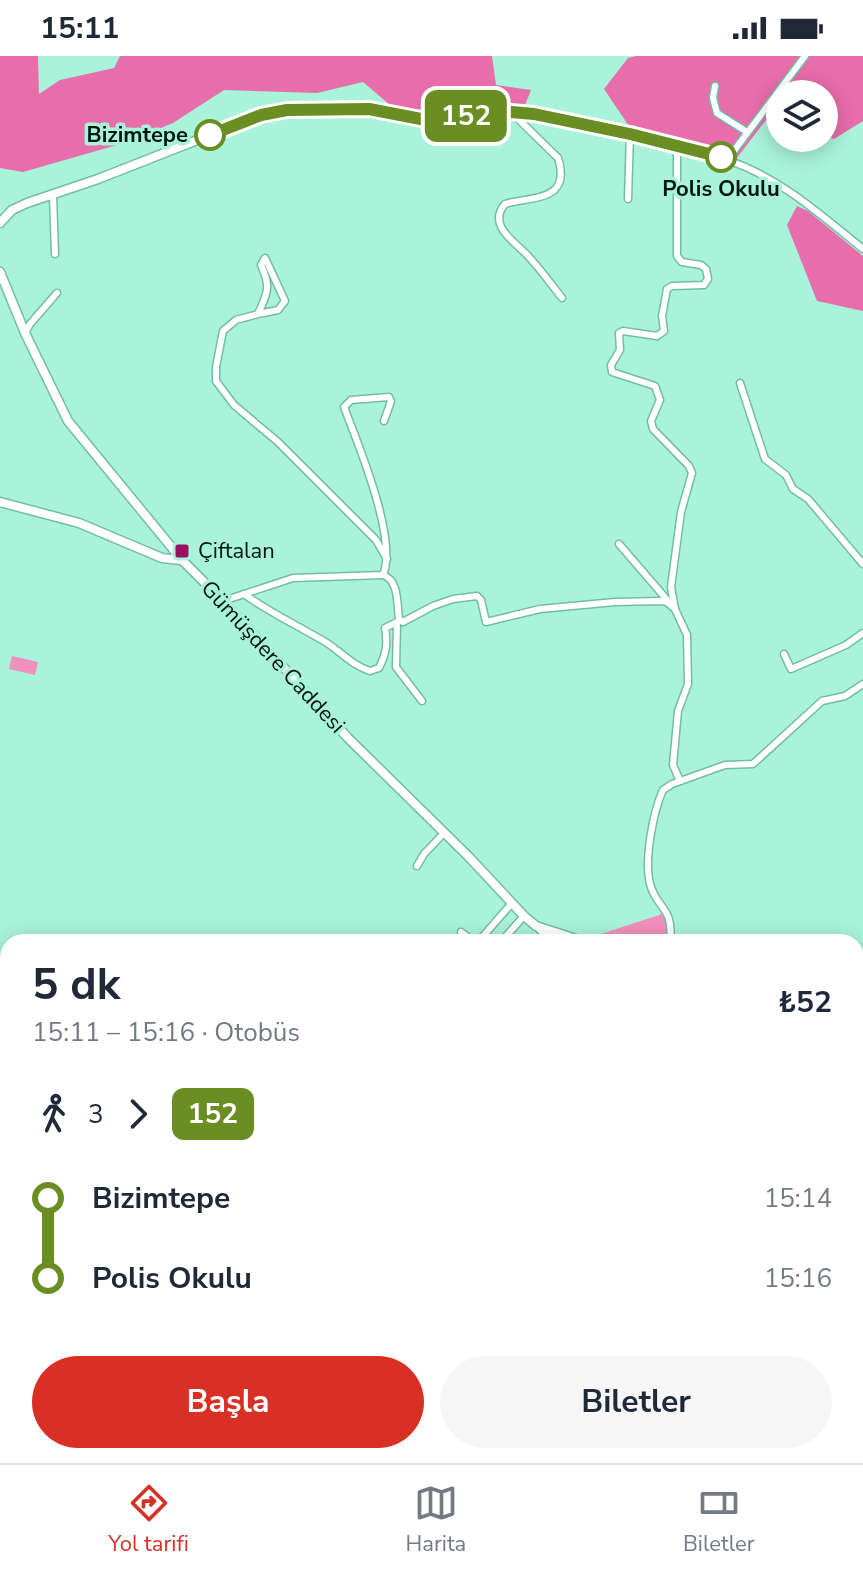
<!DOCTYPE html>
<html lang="tr">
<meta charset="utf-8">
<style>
:root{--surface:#fff;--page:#f6f6f7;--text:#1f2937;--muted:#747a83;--line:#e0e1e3;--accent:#d93025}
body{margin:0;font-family:"Nunito Sans",sans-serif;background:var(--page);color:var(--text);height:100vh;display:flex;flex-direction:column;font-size:30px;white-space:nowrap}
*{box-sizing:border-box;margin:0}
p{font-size:26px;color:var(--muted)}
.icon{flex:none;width:44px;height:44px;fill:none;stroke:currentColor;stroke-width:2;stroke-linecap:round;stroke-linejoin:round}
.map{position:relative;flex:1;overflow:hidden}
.sheet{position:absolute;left:0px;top:878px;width:864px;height:530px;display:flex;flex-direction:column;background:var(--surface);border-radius:24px 24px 0 0;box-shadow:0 4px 20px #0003}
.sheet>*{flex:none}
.badge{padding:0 16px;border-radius:12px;font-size:28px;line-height:52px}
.controls{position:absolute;left:766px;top:24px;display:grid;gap:16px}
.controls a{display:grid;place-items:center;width:72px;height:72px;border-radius:50%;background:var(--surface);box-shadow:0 4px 20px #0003;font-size:40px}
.map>.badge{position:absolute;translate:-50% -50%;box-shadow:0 0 0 4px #fff}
.legs{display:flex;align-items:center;gap:12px;height:88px;padding:0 32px;font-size:26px}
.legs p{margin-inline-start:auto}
.headline{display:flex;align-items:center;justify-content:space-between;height:136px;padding:0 32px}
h1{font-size:44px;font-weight:700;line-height:60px}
.cta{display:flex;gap:16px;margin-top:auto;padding:16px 32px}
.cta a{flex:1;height:92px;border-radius:48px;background:var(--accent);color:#fff;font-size:32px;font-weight:700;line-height:92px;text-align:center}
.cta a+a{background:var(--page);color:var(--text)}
ul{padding:0 32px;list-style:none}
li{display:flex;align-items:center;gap:28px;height:80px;font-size:30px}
li i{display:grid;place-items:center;width:12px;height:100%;margin:0 10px;background:currentColor}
li i::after{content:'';width:20px;height:20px;margin:-10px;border:6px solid;border-radius:50%;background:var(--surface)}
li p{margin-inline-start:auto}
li:first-child i{background:linear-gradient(#0000 50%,currentColor 0)}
li:last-child i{background:linear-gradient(currentColor 50%,#0000 0)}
.status{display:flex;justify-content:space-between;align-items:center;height:56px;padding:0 40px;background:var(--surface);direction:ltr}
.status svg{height:22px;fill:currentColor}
.menu{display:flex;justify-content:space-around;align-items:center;height:112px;border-top:2px solid var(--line);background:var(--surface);font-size:22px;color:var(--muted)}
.menu a{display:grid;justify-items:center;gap:4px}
.menu .selected{color:var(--accent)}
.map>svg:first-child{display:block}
</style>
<div class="status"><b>15:11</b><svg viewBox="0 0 49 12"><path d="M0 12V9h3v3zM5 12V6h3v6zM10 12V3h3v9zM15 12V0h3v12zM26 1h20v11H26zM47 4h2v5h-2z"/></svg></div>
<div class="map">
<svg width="863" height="1407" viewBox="0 0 863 1407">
<rect width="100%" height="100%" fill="#a9f3da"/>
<g fill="#f18fbd">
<path d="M12 600 38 606 35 619 9 613Z"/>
<path d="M665 857 667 886H601L589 882Z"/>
</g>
<g fill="#e86dab">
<path d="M0 0H38L39 38 60 24 114 12 120 0H492L496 29 531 34 525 49 403 60 363 26 317 37 224 34 173 67 124 87 23 116 0 112Z"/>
<path d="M636 0H863V65L834 83 824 80V38H780V67L766 64 733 107 631 73 604 33 628 2Z"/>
<path d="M797 150 808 155 863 200V255L817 245 787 169Z"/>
<path d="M318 1400H488L492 1407H309Z"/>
</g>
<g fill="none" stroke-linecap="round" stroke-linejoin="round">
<path stroke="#b8aef4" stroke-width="2" d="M856 1233 863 1225"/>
<g stroke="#74bda5" stroke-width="9">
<g id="street">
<path d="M805 0 727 104C779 121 821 159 863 193"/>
<path d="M715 30 713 42 717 57 747 76"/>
<path d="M511 56 558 102C572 146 532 140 505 148 486 170 517 187 529 201 541 214 551 228 562 242"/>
<path d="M677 91V200L682 206 701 209 706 213 708 223 704 229 672 230 667 233 662 260 664 275 657 280 623 275 619 277 620 294 611 309 612 316 655 330 660 344 651 365 653 373 689 410 692 417 681 456 671 531 675 553 687 579 688 628 678 655 673 709 680 725"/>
<path d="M53 139 55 198"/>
<path d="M628 143 630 78"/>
<path d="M258 258 278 254 285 245 265 202 261 209C271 231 268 236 258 258L236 264 223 275 216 311V325L234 349 278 386 376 484 387 503"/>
<path d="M25 277 30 268 57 237"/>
<path d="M740 327 765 403 786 419 793 433 808 443 863 508"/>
<path d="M383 519C399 524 397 548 399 563L403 566 433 550 453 543 477 540 481 544 486 566 540 553 615 546 660 545 667 546 675 553 619 488"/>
<path d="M244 538C270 557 299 570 327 587 342 597 352 609 370 615L379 612C386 598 388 588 385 572L397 566"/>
<path d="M223 545 293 522 383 519C398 483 358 388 344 351L351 344 389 341 391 345 384 365"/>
<path d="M397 566 396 611 422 645"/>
<path d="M784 598 791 613 846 589 863 577"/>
<path d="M417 810 424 798 444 777"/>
<path d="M538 872 552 886"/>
<path d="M461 876 474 886"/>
<path d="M478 886 512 847"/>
<path d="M501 886 524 860"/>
<path d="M670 886C674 850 657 854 650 828 644 804 653 756 663 734L672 728 725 709 753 708 822 645 845 640 863 628"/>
<path d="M856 910 863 911"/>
<path d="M856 1001 863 988"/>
<path d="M0 1035 8 1037"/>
<path d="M856 1158 863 1167"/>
<path d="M493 1400 496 1407"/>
<path d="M217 1407 234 1400"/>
<path d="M739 1407V1400"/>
</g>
</g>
<g stroke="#74bda5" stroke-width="11">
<g id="secondary">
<path d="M0 167 12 154 27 147 98 123 261 59 287 54 358 53 421 63 522 56 630 78 727 104"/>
<path d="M0 216 25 277 68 365 182 504 223 545 348 682 469 801 524 860 536 870 585 886"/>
<path d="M0 446 79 467 162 502 181 504"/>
<path d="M856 1094 863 1091"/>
</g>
</g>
<use href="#street" stroke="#fff" stroke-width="6"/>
<use href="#secondary" stroke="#fff" stroke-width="8"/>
</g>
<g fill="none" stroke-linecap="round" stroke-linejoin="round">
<g stroke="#fff" stroke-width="18">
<path id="line-1" d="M210 79 261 59 287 54 369 53 421 63 511 56 534 58 630 78 721 101"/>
</g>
<use href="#line-1" stroke="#6b8e23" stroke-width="12"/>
</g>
<g fill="#fff" stroke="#6b8e23" stroke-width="4">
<circle cx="210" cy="79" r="14"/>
<circle cx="721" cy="101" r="14"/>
</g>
<rect fill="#991063" stroke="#a9f3da" stroke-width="3" x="174" y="487" width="16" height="16" rx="4"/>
<g text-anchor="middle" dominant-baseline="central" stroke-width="7" stroke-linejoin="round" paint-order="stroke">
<g font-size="22" font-weight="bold" fill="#00170f" stroke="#a9f3da" text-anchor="end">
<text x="188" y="79">Bizimtepe</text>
<text x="721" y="133" text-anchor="middle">Polis Okulu</text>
</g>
<g font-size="22" fill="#00170f" stroke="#a9f3da" text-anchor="start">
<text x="198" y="495">Çiftalan</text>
</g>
<g font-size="22" fill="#00170f" stroke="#a9f3da">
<text transform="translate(273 601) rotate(47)">Gümüşdere Caddesi</text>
</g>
</g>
</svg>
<div class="controls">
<a><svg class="icon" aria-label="layers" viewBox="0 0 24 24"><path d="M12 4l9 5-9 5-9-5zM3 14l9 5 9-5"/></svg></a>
</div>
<b class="badge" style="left:466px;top:60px;background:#6b8e23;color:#fff">152</b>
<section class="sheet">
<div class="headline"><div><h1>5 dk</h1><p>15:11 – 15:16 · Otobüs</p></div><b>₺52</b></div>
<div class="legs"><svg class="icon" aria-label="walk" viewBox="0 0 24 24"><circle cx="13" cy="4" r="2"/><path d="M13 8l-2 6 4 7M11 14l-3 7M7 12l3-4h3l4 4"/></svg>3<svg class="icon" aria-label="forward" viewBox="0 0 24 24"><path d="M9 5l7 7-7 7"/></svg><b class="badge" style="background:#6b8e23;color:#fff">152</b></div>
<ul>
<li><i style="color:#6b8e23"></i><b>Bizimtepe</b><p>15:14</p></li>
<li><i style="color:#6b8e23"></i><b>Polis Okulu</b><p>15:16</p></li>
</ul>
<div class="cta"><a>Başla</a><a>Biletler</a></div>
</section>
</div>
<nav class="menu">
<a class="selected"><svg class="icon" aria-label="directions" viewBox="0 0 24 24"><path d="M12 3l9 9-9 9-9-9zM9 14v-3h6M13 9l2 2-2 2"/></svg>Yol tarifi</a>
<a><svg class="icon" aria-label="map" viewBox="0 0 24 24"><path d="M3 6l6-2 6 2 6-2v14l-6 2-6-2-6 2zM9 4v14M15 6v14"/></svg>Harita</a>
<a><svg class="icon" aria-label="tickets" viewBox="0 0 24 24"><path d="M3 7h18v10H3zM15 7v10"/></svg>Biletler</a>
</nav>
